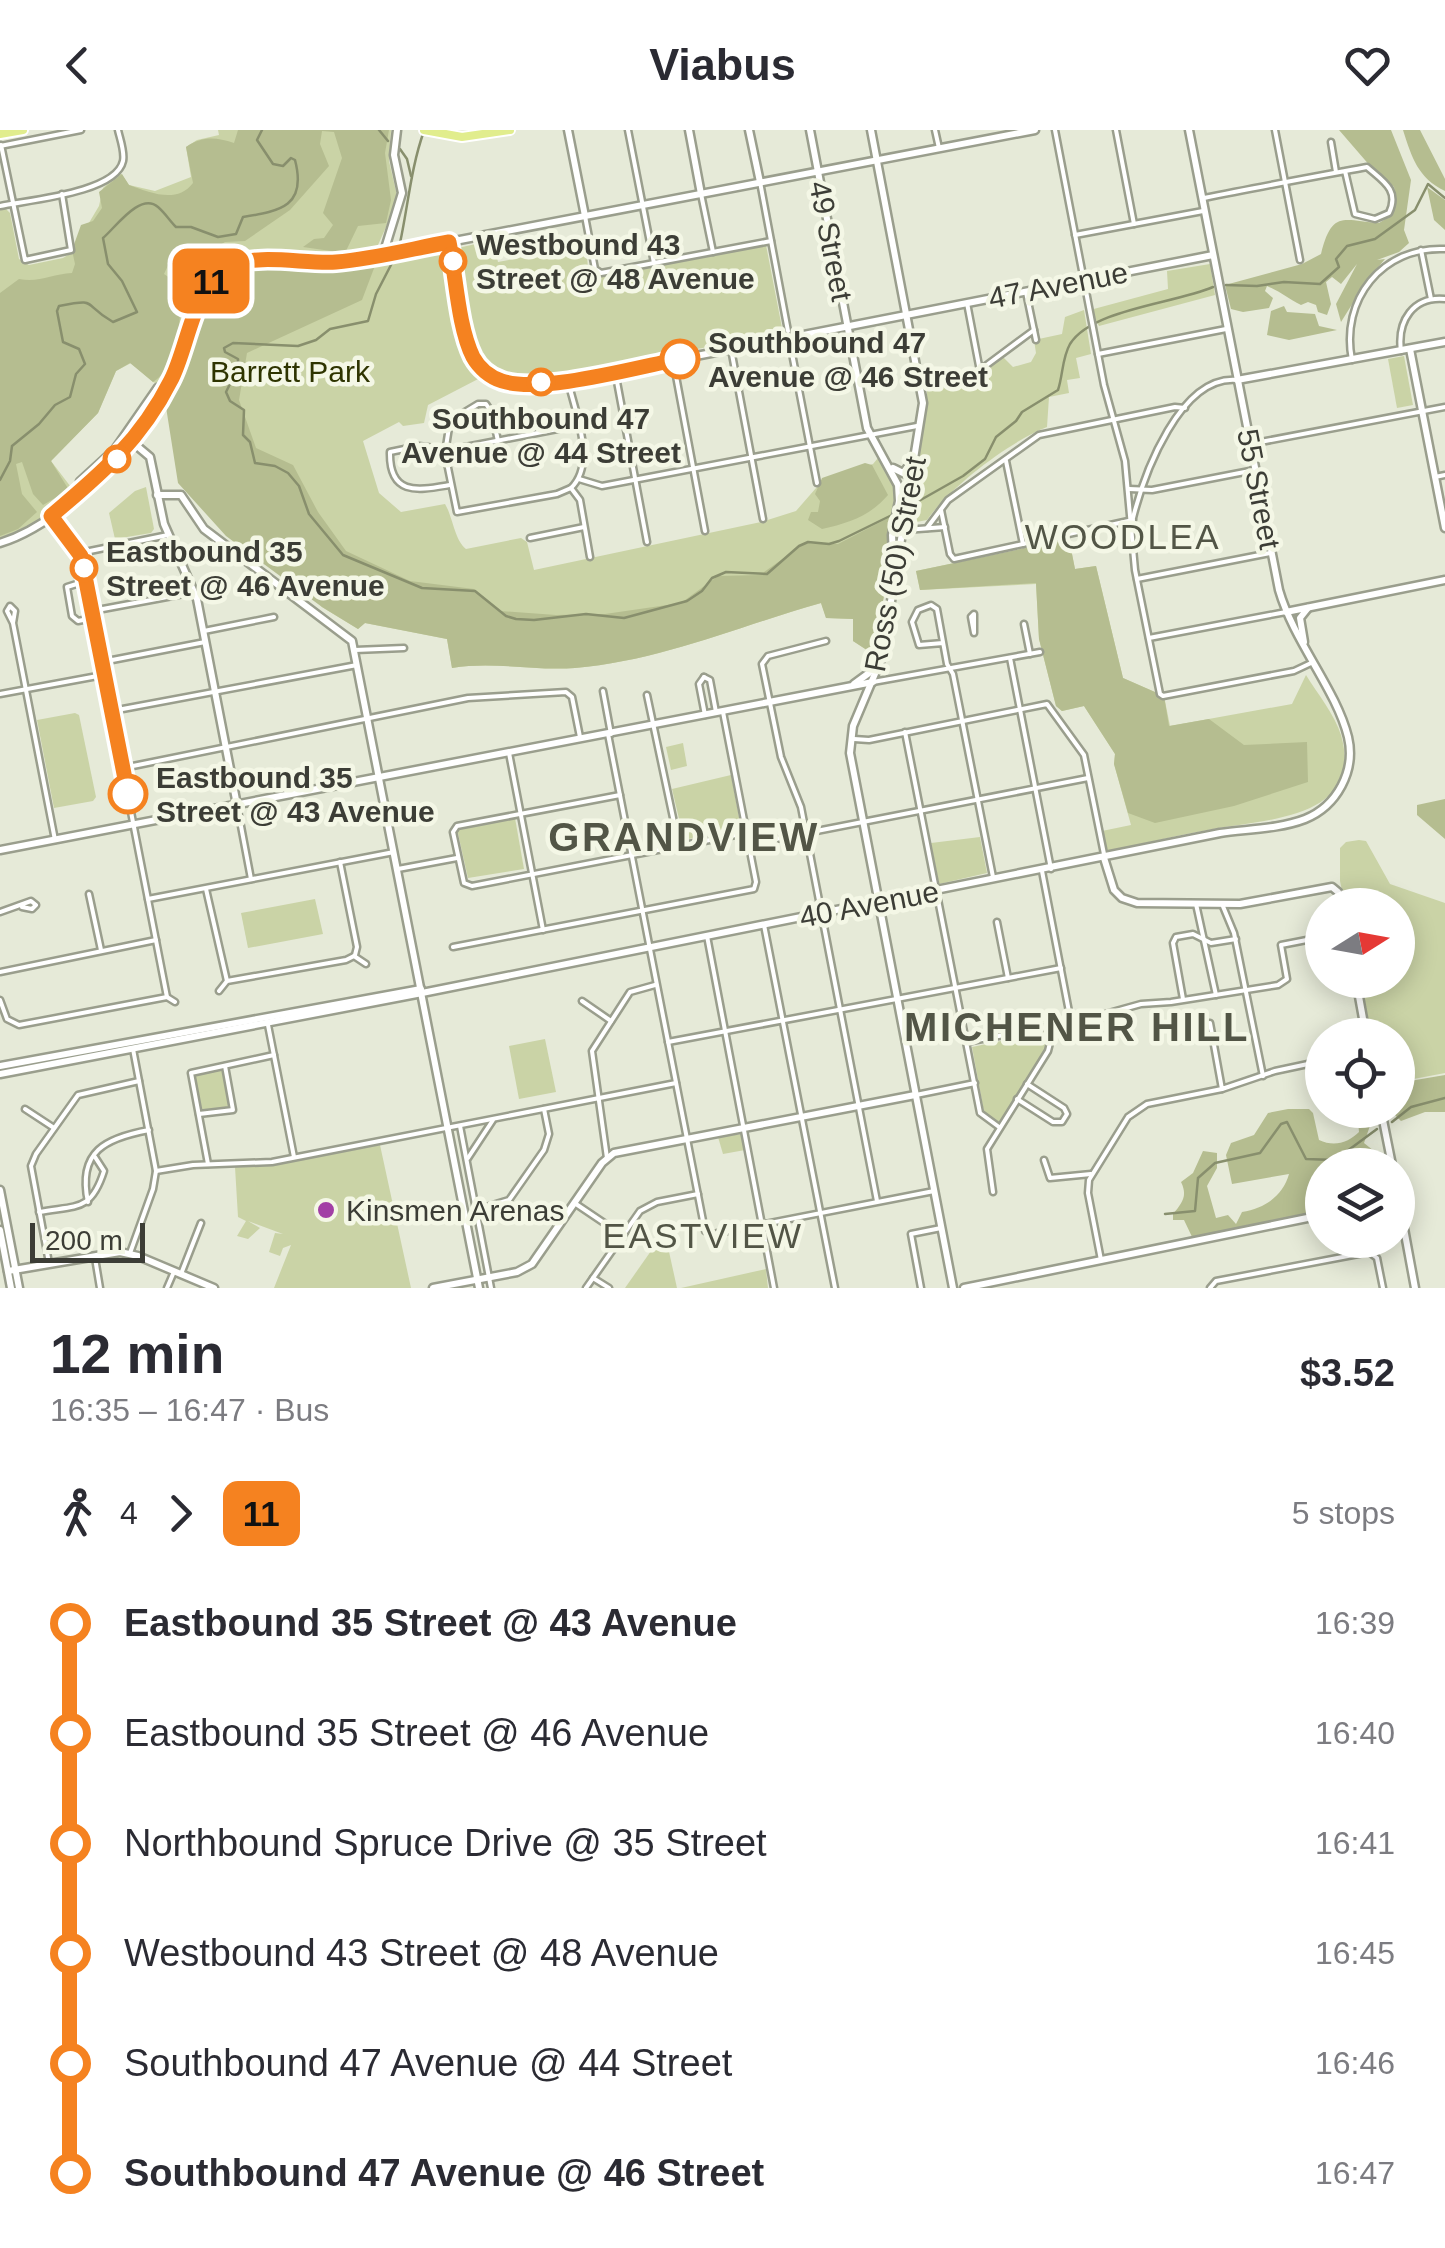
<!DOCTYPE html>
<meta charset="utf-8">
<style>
:root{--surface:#fff;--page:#f7f7f7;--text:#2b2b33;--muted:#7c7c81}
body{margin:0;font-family:Arial,sans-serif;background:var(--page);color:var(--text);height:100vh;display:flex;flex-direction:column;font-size:38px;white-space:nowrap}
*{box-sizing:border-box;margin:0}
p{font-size:32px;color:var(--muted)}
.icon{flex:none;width:55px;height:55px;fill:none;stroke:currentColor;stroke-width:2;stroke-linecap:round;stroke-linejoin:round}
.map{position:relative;height:1158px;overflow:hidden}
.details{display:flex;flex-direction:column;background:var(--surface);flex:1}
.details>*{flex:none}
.badge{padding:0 20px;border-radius:15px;font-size:35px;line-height:65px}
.needle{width:65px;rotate:79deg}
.buttons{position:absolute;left:1305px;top:758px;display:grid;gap:20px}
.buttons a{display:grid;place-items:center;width:110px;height:110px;border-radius:50%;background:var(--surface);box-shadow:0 5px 25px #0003;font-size:50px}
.scale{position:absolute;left:30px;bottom:25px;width:115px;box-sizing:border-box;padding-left:10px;border:5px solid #3c3d36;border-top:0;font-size:28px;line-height:35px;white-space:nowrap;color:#3c3d36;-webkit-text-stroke:8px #f4f7e6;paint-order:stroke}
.map>.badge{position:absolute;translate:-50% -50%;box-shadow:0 0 0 5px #fff}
.legs{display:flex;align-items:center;gap:15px;height:110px;padding:0 50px;font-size:32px}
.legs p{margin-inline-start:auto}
.overview{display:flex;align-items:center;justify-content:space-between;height:170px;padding:0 50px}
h1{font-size:55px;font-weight:600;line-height:75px}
ul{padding:0 50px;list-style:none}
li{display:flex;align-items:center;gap:35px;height:110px;font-size:38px}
li i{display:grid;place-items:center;width:15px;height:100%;margin:0 12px;background:currentColor}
li i::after{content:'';width:25px;height:25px;margin:-12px;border:8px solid;border-radius:50%;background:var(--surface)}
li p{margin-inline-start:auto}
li:first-child i{background:linear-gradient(#0000 50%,currentColor 0)}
li:last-child i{background:linear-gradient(currentColor 50%,#0000 0)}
header{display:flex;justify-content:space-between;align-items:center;height:130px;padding:0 50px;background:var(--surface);font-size:45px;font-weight:600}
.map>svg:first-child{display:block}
</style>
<header><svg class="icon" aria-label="back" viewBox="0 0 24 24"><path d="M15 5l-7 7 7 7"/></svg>Viabus<svg class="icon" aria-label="heart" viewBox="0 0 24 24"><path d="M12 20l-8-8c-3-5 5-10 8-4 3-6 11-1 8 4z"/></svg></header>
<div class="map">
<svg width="1445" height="1158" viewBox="0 0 1445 1158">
<rect width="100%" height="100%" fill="#e6ead8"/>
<g fill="#cad3a6">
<path d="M218 0H391L389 31 398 70 378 115 373 119 326 127 235 130 211 141 163 256 153 252 131 233 116 241 98 283 51 331 77 365 38 396 0 413V80L6 79 10 83 19 129 29 135 63 128 71 123 99 76 103 58 120 42 129 55 155 61 191 47 186 17 197 10 219 5Z"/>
<path d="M493 110 498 132 586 115 588 138 598 146 766 115 783 203 558 245H505L476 220 458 118Z"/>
<path d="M445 118 468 232 482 247 428 275 424 293 403 296 399 292 363 311 379 363 401 382 445 374C453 387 454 409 466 419L521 408 527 412 534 440 761 392 796 381 823 350 873 334 878 328 894 355 895 365 888 410 889 439 873 524 853 511V489L826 488 821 473C739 496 660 531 575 538 533 541 493 531 452 538L447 509 365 493 358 499 322 477 166 277 168 265 240 139 353 138Z"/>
<path d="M1210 134 1215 165 1099 196 1090 180 1168 159 1167 141Z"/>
<path d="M1084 180 1091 224 1076 228 1080 248 1067 250 1069 263 1049 267 1047 297C1009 312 951 356 927 390L911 393 908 385 927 278V256L978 246 1002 226 1013 237 1031 232 1036 223 1034 210 1062 204 1065 187Z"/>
<path d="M1404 226 1413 275 1397 278 1388 229Z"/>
<path d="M146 357 154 399 151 403 115 409 109 383 135 361Z"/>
<path d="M1069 409 1075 439 1096 436 1123 548 1164 566 1170 596 1292 574 1306 545C1317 563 1335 585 1341 605 1365 689 1266 689 1213 699 1178 705 1142 714 1107 721L1102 701 1131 695 1114 634 1115 624 1084 576 1062 581 1056 576 1039 509 1036 454 920 460 916 441Z"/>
<path d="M75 583 79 585 96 667 93 671 54 678 37 590Z"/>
<path d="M683 613 687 636 671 640 666 617Z"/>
<path d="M731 645 741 698 684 710 672 659Z"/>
<path d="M515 688 524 739 468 748 457 699Z"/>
<path d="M980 707 987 743 939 754 931 713Z"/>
<path d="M1359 710 1366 711 1390 754 1445 773V943L1398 952V905H1371L1360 850H1398V775H1345L1340 751V718L1346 712Z"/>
<path d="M315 769 323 804 248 818 241 783Z"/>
<path d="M1044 902 1048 911 1045 919 1002 990 997 992 984 982 972 917Z"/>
<path d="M545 909 556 962 519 969 509 916Z"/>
<path d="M225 935 232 982 199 984 192 942Z"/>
<path d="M742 1004 745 1020 723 1024 718 1007Z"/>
<path d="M380 1015 411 1158H274L291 1115 283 1118 280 1126 269 1122 275 1103 283 1104 248 1091 260 1098 248 1109 237 1106 246 1091 238 1087 235 1037 269 1036Z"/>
<path d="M666 1108 677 1158H625L658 1111Z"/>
<path d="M766 1139 768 1158H681Z"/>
</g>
<g fill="#b5bd90">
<path d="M238 0H389L385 23 391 70 386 93 358 96 345 123 303 117 314 109 324 108 333 95 323 83 342 28 334 2 322 1 320 14 329 36 290 80 245 111 225 112 207 123 194 138 172 127 164 144 180 155C181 185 181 235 153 252L130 233 116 241 98 283 51 331 69 360 43 375 33 364 22 332 16 334 22 364 37 382 18 399 0 406V163L19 149C39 153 52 144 72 143L75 134 72 120 81 95 93 91 102 78 99 62 122 44 129 55C151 63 177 74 193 53L186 17C203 6 215 7 234 13Z"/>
<path d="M1339 0H1391L1411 50 1404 100 1409 113 1399 122 1377 130 1385 129 1366 152 1341 192 1336 174 1357 134 1341 154 1332 147 1326 152 1331 174 1327 185 1318 182 1316 175 1308 172 1301 175C1288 169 1281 162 1267 156L1265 161 1273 168 1269 178 1243 182 1231 179 1225 155 1302 134 1321 124C1332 79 1344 91 1379 93L1392 85 1396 70 1394 57 1371 37Z"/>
<path d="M1403 0H1420L1445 49V61C1418 48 1412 28 1403 0Z"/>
<path d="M1427 57 1445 70V100L1434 90Z"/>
<path d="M376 133 362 170 247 223 239 270 256 318 293 335 318 382 346 421 410 451 474 459 500 481 556 485 605 484 681 473 718 446 760 445 805 413 838 414 892 386 889 439 873 524 853 511V489L826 488 821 473C739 496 660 531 575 538 533 541 493 531 452 538L447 509 365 493 358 499 322 477 226 406 178 353 166 277 168 265 183 244 213 154 240 139 353 138Z"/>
<path d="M1284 176 1287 182 1315 184 1319 196 1337 200 1289 210 1267 205 1271 181Z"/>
<path d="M865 333 872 335 888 365C870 386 849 393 822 399L808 390 811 382H818L820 371 815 364 822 348Z"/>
<path d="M1069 409 1075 439 1096 436 1123 548 1164 566 1169 596 1209 589 1244 615 1307 612 1308 652 1234 676 1155 693 1128 683 1114 634 1115 624 1084 576 1062 581 1056 576 1039 509 1036 453 920 460 916 441Z"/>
<path d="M1445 669V709L1417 685V675Z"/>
<path d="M1445 945V982H1425L1401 991 1390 980H1398V953Z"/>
<path d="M1288 979H1309L1313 983 1319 1010C1334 1017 1348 1013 1359 1002L1357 980H1370L1372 990 1364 1013 1379 1025 1380 1035H1322V1085L1194 1111 1184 1090H1173V1084C1182 1073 1188 1066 1181 1052L1193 1043 1203 1021 1217 1023V1038L1207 1056 1216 1088 1228 1085 1236 1094 1242 1082C1265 1078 1283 1066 1289 1044L1232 1054 1226 1025 1231 1013 1254 1005 1268 983Z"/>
</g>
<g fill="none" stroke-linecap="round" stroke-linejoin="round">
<g stroke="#888f6d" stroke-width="2.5">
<path d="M379 0 388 11"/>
<path d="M400 19 407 29 411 46"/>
<path d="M400 113C408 76 411 37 424 1"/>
<path d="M393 131 376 164 368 191 330 199 316 210 298 216 233 213 224 218 225 222 238 229V238L226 262 230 271 244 280 243 305 250 312 255 333 275 336 288 343 299 356 309 384 343 425 422 458 475 461 506 486 516 489 534 490 586 484 624 488 687 471 702 461 712 448 726 442 767 444 799 416 808 412 829 414 839 411 894 384"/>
<path d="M1226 155 1257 156 1284 152 1320 154 1339 137 1336 129 1347 116 1375 109 1415 80 1428 54 1445 68"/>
<path d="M0 350 10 331 12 316 39 294 55 275 70 267 76 244 85 234 79 219 63 212 57 181 59 176C100 168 81 174 113 192L137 182 122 151 108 134 103 108C116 97 140 62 158 77 165 83 170 91 176 97H191L218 107 236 104 243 87C281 81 307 76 295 30L291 28 283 36 273 34 257 10 262 0"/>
<path d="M910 376 963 346 985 329 996 307 1016 291 1022 282 1058 260C1063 245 1062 228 1070 214 1092 179 1173 174 1213 157"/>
<path d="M1392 992 1411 977 1445 968"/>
<path d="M1165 1084 1195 1081 1198 1048 1215 1033 1260 1023 1281 994 1287 992 1306 1029 1335 1030 1377 999"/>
</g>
<g stroke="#9a9e8d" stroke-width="9">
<g id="street">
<path d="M628 0 654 133"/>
<path d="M935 0 939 18"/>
<path d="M1055 0 1104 255 1125 331 1135 440 1160 564 1163 566 1294 541 1311 533"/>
<path d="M1116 0 1134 94"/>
<path d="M1275 0 1300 130"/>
<path d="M1331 12 1336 42"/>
<path d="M1 15 25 130 71 120 62 64"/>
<path d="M0 16 81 0"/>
<path d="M760 52 788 201"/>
<path d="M701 64 713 122"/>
<path d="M1204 68C1258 57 1313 47 1367 37 1383 51 1400 60 1389 83L1375 89 1355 84 1345 41"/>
<path d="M0 76C28 70 116 63 123 31 125 22 120 9 118 0"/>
<path d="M585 86 595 139 601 143 771 111"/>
<path d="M1075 105 1203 81"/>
<path d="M1421 120 1431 169"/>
<path d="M1026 162 1036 210"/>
<path d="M967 173 980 241"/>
<path d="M789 208 817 353"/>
<path d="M731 219 763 389"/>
<path d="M1401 221C1397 191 1413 166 1445 169"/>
<path d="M1098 224 1226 199"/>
<path d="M673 230 705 401"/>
<path d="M1352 230C1340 170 1382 116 1445 119"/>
<path d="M615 241 647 412"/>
<path d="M568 251C575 282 597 333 571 358L580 370 590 427"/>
<path d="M921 254 976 243 1034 200"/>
<path d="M498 311 492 283 486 274H478L450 291 445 323 457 382 557 364 571 358"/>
<path d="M1250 314 1445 277"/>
<path d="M1006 331 1023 414"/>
<path d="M1435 347 1445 345"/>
<path d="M579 349 602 356 917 296"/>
<path d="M79 351 114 319 157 257"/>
<path d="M450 355C419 360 389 367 390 322L419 316 450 320 578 295"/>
<path d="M1129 359 1152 360 1255 340"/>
<path d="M941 380 950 424 954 429 1133 390"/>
<path d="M51 386 77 419 82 430 167 867"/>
<path d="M1133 388C1144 344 1180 245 1237 250"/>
<path d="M927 398 948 370 1039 305 1175 277 1185 278"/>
<path d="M905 400 945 397"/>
<path d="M530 408 584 397"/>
<path d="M80 423 168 405"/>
<path d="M1137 449 1270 423"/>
<path d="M86 451 67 457 72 486 78 491 93 488"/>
<path d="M92 481 194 462"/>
<path d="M974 484V503L971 487Z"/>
<path d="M13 493 15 481 10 476 7 481 13 493 55 710"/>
<path d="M1024 494 1030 524"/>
<path d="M204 501 274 487"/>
<path d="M1149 508 1286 482"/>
<path d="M826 511 768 526 762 534 781 627 801 677 877 1071"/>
<path d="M943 513 919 515 912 492 918 480 931 475 937 479 947 534 953 544 993 747"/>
<path d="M355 520 404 518"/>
<path d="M1010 528 1051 739"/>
<path d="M102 532 205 512"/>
<path d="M704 547 710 550 716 582"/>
<path d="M704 547 699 554 705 585"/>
<path d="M873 552 1040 522"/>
<path d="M603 561 611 604"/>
<path d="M0 564 103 545"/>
<path d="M647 565 679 716"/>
<path d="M112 581 357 535"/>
<path d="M905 602 980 983 999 997"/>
<path d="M608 604 705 1101 713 1104 934 1061"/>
<path d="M854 609 869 610 1047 574 1084 625 1104 724"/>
<path d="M509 623 543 800"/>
<path d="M123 638 468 568 566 562 572 567 580 607"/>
<path d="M620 665 457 696 453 702 464 753 472 756 746 703"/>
<path d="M237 675 251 749"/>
<path d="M750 714 1088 648"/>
<path d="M340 732 357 817 355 825"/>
<path d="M398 739 457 728"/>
<path d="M1042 741 1071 892"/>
<path d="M206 759 227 851"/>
<path d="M89 764 101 820"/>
<path d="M148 769 394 722"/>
<path d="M1196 774 1216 865"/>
<path d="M1222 774 1234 803 1263 946"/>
<path d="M0 782 31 771 36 775 32 779 22 777"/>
<path d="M997 792 1008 848"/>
<path d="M764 795 835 1158"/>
<path d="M707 806 774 1158"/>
<path d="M453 817 754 759 756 752 723 582"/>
<path d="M354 826 366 834"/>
<path d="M0 842 156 810"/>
<path d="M219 861 227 851 346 830 354 826"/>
<path d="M1183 869 1173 813 1176 807 1193 804 1211 813 1236 809"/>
<path d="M0 870 7 889 19 895 167 867 175 872"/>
<path d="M582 871 611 891"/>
<path d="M1210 893 1222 959 1275 941 1322 931"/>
<path d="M268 895 294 1027"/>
<path d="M668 912 1061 838"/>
<path d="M966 912 1080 891 1141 874 1171 872 1278 855 1287 849 1281 815 1322 807"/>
<path d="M916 965 975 953"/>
<path d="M1017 969 1053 992H1062L1067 984 1064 978 1027 954"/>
<path d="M25 979 54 998"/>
<path d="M199 984 233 980 225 936"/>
<path d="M460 996 491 1158"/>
<path d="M468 1028 493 990"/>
<path d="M607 1028 592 921 630 862 655 855"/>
<path d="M1044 1030 1050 1048 1091 1044"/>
<path d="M208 1034 191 943 274 925"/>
<path d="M156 1041 193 1035 272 1032 676 953"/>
<path d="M993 1062 987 1019 1048 921 1051 909 1049 896"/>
<path d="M88 1072C77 1021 106 1008 149 1000"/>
<path d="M576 1074 622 1105"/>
<path d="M476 1080 509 1070 544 1020 549 1004 544 979"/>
<path d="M39 1082C77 1075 91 1082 104 1041L95 1027"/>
<path d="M130 1123 153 1059 156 1041 133 919"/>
<path d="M95 1128 100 1158"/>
<path d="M1101 1130 1088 1063 1089 1050 1128 987 1147 974 1222 959"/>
<path d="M49 1133 31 1036 36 1024 78 965 139 951"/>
<path d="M181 1144 201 1093"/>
<path d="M593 1148 609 1158"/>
<path d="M167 1158 173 1144"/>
<path d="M586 1158 640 1081 657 1072 698 1064"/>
<path d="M921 1158 911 1104 941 1098"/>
<path d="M1210 1158 1216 1151 1369 1122 1377 1128 1383 1158"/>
</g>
</g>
<g stroke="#9a9e8d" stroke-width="11">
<g id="secondary">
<path d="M568 0 585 86"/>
<path d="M689 0 701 64"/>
<path d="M749 0 760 52"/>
<path d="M810 0 867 298 898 355 899 371 892 405 894 444"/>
<path d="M871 0 923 273 882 527 853 596 850 623 953 1158"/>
<path d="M449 112C457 152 458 240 505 252 524 257 549 252 568 251L1213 125"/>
<path d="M383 125 402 63 394 25 397 0"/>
<path d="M1410 219 1445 398"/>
<path d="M1237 250 1445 212"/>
<path d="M131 311 150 327 164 394 197 469 237 675"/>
<path d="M893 338 903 343 913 331"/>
<path d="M157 365H181L204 399 352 511 479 1158"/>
<path d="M0 413C65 393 144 308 173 247 187 216 195 155 225 139 256 123 299 134 332 132 352 131 372 127 392 123L1035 0"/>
<path d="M1286 482 1445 450"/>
<path d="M1304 512 1300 488 1308 478"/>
<path d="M854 554 869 543 880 527"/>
<path d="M0 720 873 552"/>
<path d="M1104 728 1114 760 1122 768 1137 773 1240 774 1332 757 1338 762 1341 775"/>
<path d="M1356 850 1366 905"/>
<path d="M0 936 421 859"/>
<path d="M0 944 422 863 1220 703C1247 699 1279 699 1305 689 1337 676 1356 641 1348 607 1336 559 1294 512 1279 460L1189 0"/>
<path d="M1381 980 1392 1035"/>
<path d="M0 1060 19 1158"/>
<path d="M1398 1066 1415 1158"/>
<path d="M0 1100 11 1158"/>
<path d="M8 1141 120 1122 138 1126 214 1158"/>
<path d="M433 1158 517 1142 532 1134 602 1033 614 1023 915 965"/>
<path d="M964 1158 1322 1085"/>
</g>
</g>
<g stroke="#fff" stroke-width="12">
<g id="primary">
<path d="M424 0 462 7 510 0"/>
<path d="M0 4 23 0"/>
</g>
</g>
<use href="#street" stroke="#fff" stroke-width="4"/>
<use href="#secondary" stroke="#fff" stroke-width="6"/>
<use href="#primary" stroke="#e1ed8d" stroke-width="8"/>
</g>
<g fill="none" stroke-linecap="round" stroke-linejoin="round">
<g stroke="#fff" stroke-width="22">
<path id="line-1" d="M128 664 81 426 51 386C101 344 141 310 171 250 188 218 194 152 229 136 260 123 303 134 336 132 374 129 411 119 449 112 456 146 458 197 473 227 479 238 490 247 502 251 542 264 637 237 680 229"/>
</g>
<use href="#line-1" stroke="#f58220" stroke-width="15"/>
</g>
<g fill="#fff" stroke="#f58220" stroke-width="5">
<circle cx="453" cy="131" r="12"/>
<circle cx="680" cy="229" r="18"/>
<circle cx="541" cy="252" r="12"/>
<circle cx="117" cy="329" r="12"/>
<circle cx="84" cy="438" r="12"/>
<circle cx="128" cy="664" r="18"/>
</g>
<circle fill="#a23fa5" stroke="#f4f7e6" stroke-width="4" cx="326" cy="1080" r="10"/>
<g text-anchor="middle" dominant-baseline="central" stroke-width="9" stroke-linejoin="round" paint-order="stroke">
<g font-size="30" fill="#3c3d36" stroke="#f4f7e6">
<text transform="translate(831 111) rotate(79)">49 Street</text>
<text transform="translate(1058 155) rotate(-11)">47 Avenue</text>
<text transform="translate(1259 359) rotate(79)">55 Street</text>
<text transform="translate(895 434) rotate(-79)">Ross (50) Street</text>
<text transform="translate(869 774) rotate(-11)">40 Avenue</text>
</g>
<g font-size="30" font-weight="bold" fill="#3c3d36" stroke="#f4f7e6" text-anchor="start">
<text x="476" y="114">Westbound 43<tspan x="476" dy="34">Street @ 48 Avenue</tspan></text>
<text x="708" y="212">Southbound 47<tspan x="708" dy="34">Avenue @ 46 Street</tspan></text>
<text x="541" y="288" text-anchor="middle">Southbound 47<tspan x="541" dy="34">Avenue @ 44 Street</tspan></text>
<text x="106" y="421">Eastbound 35<tspan x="106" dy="34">Street @ 46 Avenue</tspan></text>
<text x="156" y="647">Eastbound 35<tspan x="156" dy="34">Street @ 43 Avenue</tspan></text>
</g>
<g font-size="30" fill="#2e3400" stroke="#f4f7e6">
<text x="290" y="241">Barrett Park</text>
</g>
<g font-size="30" fill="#3c3d36" stroke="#f4f7e6" text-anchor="start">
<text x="346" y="1080">Kinsmen Arenas</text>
</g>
<g font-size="35" letter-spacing="2.5" fill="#525546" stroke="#f4f7e6">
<text x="1123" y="406">WOODLEA</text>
<text x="703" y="1105">EASTVIEW</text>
</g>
<g font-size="40" font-weight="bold" letter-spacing="2.5" fill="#525546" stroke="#f4f7e6">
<text x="684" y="707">GRANDVIEW</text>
<text x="1077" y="897">MICHENER HILL</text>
</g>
</g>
</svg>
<div class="buttons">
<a><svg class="needle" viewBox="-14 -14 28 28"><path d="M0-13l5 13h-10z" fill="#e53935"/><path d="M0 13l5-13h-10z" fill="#7c7c81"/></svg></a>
<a><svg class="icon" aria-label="locate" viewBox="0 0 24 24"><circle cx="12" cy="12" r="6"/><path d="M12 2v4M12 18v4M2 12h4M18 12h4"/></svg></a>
<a><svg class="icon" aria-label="layers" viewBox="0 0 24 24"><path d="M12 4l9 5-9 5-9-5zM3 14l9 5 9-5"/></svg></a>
</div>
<div class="scale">200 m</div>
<b class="badge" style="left:211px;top:151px;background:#f58220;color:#111">11</b>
</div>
<section class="details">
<div class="overview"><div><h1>12 min</h1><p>16:35 – 16:47 · Bus</p></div><b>$3.52</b></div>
<div class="legs"><svg class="icon" aria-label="walk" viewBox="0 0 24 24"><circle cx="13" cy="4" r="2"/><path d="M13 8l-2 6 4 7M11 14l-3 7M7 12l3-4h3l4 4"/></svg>4<svg class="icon" aria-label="forward" viewBox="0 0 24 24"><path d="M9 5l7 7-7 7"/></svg><b class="badge" style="background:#f58220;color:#111">11</b><p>5 stops</p></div>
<ul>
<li><i style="color:#f58220"></i><b>Eastbound 35 Street @ 43 Avenue</b><p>16:39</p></li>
<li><i style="color:#f58220"></i><span>Eastbound 35 Street @ 46 Avenue</span><p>16:40</p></li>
<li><i style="color:#f58220"></i><span>Northbound Spruce Drive @ 35 Street</span><p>16:41</p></li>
<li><i style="color:#f58220"></i><span>Westbound 43 Street @ 48 Avenue</span><p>16:45</p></li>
<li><i style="color:#f58220"></i><span>Southbound 47 Avenue @ 44 Street</span><p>16:46</p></li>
<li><i style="color:#f58220"></i><b>Southbound 47 Avenue @ 46 Street</b><p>16:47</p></li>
</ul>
</section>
